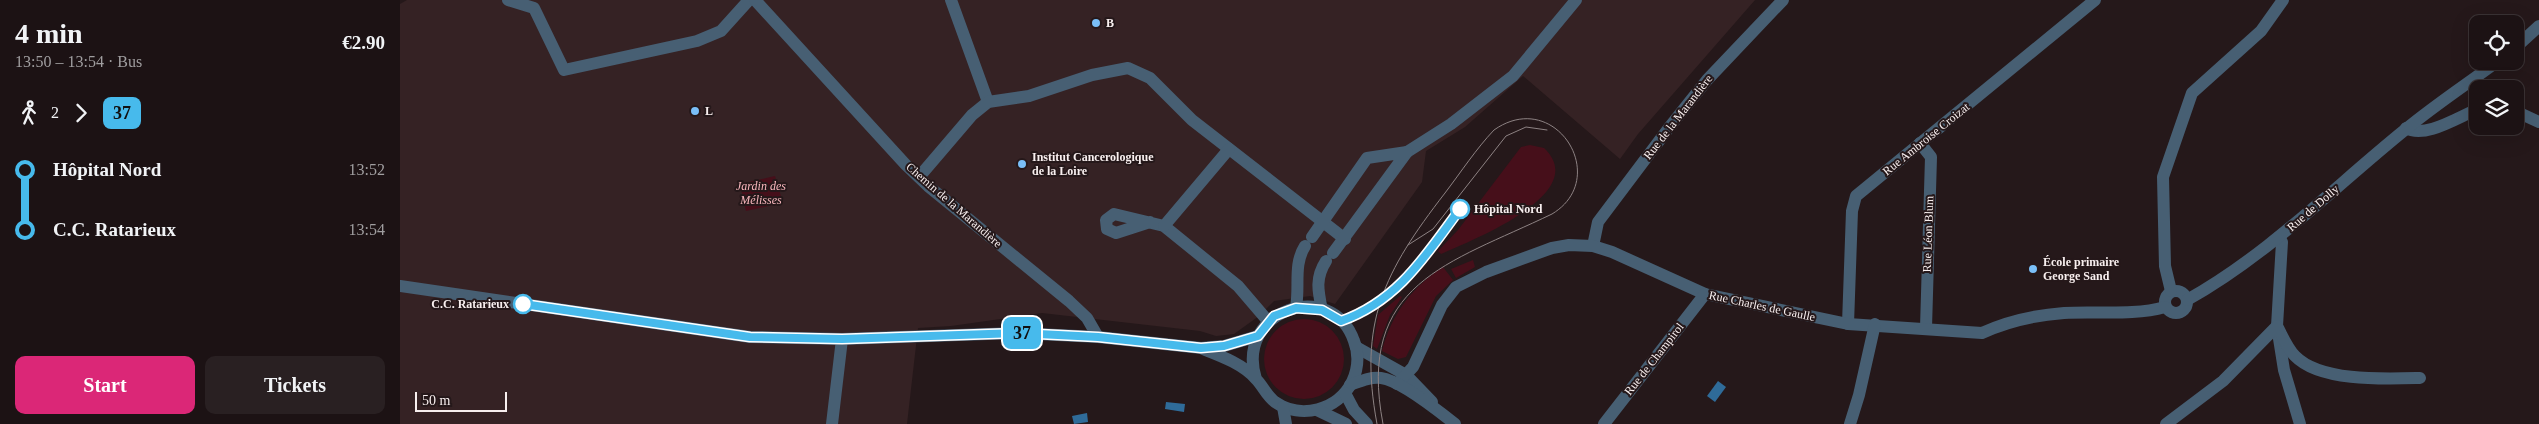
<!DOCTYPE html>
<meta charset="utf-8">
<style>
:root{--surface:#1c1214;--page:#292022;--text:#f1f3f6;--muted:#a09ea0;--line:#3a3234;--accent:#db2777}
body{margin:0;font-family:Georgia,serif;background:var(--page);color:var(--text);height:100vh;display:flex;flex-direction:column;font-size:19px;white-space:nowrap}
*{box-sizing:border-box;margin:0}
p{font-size:16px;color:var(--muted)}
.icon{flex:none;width:28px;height:28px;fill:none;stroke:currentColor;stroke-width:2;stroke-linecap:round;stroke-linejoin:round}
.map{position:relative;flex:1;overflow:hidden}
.side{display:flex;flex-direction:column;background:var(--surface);width:400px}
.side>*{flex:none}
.badge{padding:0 10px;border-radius:8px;font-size:18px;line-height:32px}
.buttons{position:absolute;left:2069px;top:15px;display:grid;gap:10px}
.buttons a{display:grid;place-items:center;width:55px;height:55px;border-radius:10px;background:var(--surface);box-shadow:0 5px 20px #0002,0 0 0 1px var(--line);font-size:25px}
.scale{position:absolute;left:15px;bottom:12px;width:92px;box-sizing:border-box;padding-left:5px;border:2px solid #f8efef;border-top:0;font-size:14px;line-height:18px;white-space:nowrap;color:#f8efef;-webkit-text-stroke:4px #25181a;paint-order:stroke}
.map>.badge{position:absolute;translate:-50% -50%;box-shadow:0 0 0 2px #fff}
.legs{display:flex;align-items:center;gap:8px;height:55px;padding:0 15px;font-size:16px}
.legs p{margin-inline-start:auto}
.overview{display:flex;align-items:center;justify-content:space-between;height:85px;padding:0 15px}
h1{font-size:28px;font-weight:700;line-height:38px}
.cta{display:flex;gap:10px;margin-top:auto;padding:10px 15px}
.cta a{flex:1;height:58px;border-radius:10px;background:var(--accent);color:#fff;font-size:20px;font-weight:700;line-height:58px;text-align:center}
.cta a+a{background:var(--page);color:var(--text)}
ul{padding:0 15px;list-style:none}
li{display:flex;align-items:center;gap:18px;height:60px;font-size:19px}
li i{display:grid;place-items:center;width:8px;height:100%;margin:0 6px;background:currentColor}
li i::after{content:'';width:12px;height:12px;margin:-6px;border:4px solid;border-radius:50%;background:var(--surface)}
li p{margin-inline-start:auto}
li:first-child i{background:linear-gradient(#0000 50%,currentColor 0)}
li:last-child i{background:linear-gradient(currentColor 50%,#0000 0)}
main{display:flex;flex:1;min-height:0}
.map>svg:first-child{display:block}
</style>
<main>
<section class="side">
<div class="overview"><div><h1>4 min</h1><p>13:50 – 13:54 · Bus</p></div><b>€2.90</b></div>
<div class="legs"><svg class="icon" aria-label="walk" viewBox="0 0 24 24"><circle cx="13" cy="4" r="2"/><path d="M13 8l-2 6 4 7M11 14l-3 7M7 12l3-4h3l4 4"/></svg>2<svg class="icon" aria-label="forward" viewBox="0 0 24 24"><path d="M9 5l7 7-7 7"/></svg><b class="badge" style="background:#47baec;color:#111">37</b></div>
<ul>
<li><i style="color:#47baec"></i><b>Hôpital Nord</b><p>13:52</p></li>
<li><i style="color:#47baec"></i><b>C.C. Ratarieux</b><p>13:54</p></li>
</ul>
<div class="cta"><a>Start</a><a>Tickets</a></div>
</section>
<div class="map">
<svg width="2139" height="424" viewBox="0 0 2139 424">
<rect width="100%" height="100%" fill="#25181a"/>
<path fill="#352224" d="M7 0H1355L1238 134 1220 159 1123 76 1065 127 1026 151 1022 182 935 304 910 296 874 301 859 316 834 334 816 336 800 331 642 313 551 326 518 328 507 424H0V4Z"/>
<g fill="#460f1a">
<path d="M1130 145 1144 148C1193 194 1069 241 1041 254L1038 251 1058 230 1121 147Z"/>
<path d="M375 176 383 203 346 211 340 184Z"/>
<path d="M1073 260 1075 267 1056 278 1051 269Z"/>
<path d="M1043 267 1053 280 1036 296 1006 357 998 359 982 351C991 315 1012 287 1043 267Z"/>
<path d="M1000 296 1002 297 990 315 977 349 973 346 978 315Z"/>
<circle cx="904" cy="359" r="40"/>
</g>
<g fill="#2f6b99">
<path d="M1318 381 1326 387 1315 402 1307 396Z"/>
<path d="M766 402 785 404 784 412 765 409Z"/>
<path d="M687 413 688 422 674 424 672 416Z"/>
</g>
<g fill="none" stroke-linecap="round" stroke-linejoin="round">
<g stroke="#475f73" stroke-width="12">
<path d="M108 0 134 8 164 70 297 41 321 31 349 0"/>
<path d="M355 0 506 165 528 186 669 301 687 318 698 337"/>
<path d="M551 0 588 102"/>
<path d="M2115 48 2139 26"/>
<path d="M2115 111 2139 122"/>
<path d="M2006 128C2025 139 2058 117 2078 109"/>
<path d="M1520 143 1531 157 1526 328"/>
<path d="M1007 152 1051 124 1113 76 1176 0"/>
<path d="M519 177 572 115 588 102 629 96 692 75 728 68 750 78 792 120 945 239"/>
<path d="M750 222 716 233 707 229 706 220 714 214 764 226 838 286 868 321"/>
<path d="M764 226 829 149"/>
<path d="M912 237 967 158 1007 152 933 253"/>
<path d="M1879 237 1882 242 1877 326 1884 370 1900 424"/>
<path d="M1193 246 1198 222 1268 129 1307 80 1383 0"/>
<path d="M0 286 350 337 442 339 617 333 698 337 801 348 824 346 858 336"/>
<circle cx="1776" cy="302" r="11"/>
<path d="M1771 291 1765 266 1763 177 1792 93 1861 31 1883 0"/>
<path d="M1787 300C1868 255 1934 187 2006 129 2035 105 2067 84 2098 61"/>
<path d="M896 307C900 286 893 265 905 246"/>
<path d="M922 310C918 291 915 278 926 261"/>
<path d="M1448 324 1452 211 1456 196 1695 0"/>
<path d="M956 347 1006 375 1032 402"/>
<path d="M803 349C821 356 843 364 856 379 863 386 866 395 875 402 901 420 938 410 952 382 958 369 959 354 954 341 932 277 834 310 856 379"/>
<path d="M997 384 1013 367 1042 305 1056 287 1086 272 1152 248 1169 245 1193 246 1212 252 1305 294 1448 324 1582 333C1606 322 1637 315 1664 313 1698 311 1733 316 1765 307"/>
<path d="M950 385C961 381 969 377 981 378 999 380 1040 412 1055 424"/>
<path d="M945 393 954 410 967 424"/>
<path d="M883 407 886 424"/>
<path d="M917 410 946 424"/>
<path d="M432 424 442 339"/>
<path d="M1204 424 1305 294"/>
<path d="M1450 424 1459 395 1475 324"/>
<path d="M1766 424 1823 381 1877 326C1882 335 1887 348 1895 356 1920 382 1985 379 2020 378"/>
</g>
<g stroke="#8d8283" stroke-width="1">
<path d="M1008 245 1033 229 1106 136 1126 127 1147 130"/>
<path d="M977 424C958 322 984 272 1045 193 1061 172 1076 149 1094 130 1155 87 1212 178 1152 214 1048 264 956 283 983 424"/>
</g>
</g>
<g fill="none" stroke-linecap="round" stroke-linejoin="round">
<g stroke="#fff" stroke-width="11">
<path id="line-1" d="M123 304 350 337 442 339 618 333 698 337 801 348 824 346 858 336 874 316 896 308 922 310 941 321C998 301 1026 255 1060 209"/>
</g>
<use href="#line-1" stroke="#47baec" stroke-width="8"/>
</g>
<g fill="#7abff8" stroke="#25181a" stroke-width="2">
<circle cx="696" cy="23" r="5"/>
<circle cx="295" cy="111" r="5"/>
<circle cx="622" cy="164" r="5"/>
<circle cx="1633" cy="269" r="5"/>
</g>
<g fill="#fff" stroke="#47baec" stroke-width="2.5">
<circle cx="1060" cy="209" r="9"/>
<circle cx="123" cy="304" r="9"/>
</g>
<g text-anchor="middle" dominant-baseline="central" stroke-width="4" stroke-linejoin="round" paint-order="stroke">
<g font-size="12" font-weight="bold" fill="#f8efef" stroke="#25181a" text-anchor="start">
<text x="706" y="23">B</text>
<text x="305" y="111">L</text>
<text x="632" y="157">Institut Cancerologique<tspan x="632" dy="14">de la Loire</tspan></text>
<text x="1643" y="262">École primaire<tspan x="1643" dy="14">George Sand</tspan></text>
</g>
<g font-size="12" fill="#f8efef" stroke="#25181a">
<text transform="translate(1278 117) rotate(-52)">Rue de la Marandière</text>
<text transform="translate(1526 139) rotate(-39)">Rue Ambroise Croizat</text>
<text transform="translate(554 205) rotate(41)">Chemin de la Marandière</text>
<text transform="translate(1913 208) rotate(-41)">Rue de Dolly</text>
<text transform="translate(1528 234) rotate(-88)">Rue Léon Blum</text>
<text transform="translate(1362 306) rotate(12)">Rue Charles de Gaulle</text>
<text transform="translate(1254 359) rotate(-52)">Rue de Champirol</text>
</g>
<g font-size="12" font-style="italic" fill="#f9b7bd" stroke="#25181a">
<text x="361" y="186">Jardin des<tspan x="361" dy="14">Mélisses</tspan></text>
</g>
<g font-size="12" font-weight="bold" fill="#f8efef" stroke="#25181a" text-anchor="start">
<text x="1074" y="209">Hôpital Nord</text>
<text x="109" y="304" text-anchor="end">C.C. Ratarieux</text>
</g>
</g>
</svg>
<div class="buttons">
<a><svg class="icon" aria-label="locate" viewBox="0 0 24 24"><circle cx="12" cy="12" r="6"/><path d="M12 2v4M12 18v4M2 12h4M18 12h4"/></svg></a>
<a><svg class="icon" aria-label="layers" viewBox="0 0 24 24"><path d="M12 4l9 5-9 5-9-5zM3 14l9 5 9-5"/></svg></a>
</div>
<div class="scale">50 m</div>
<b class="badge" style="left:622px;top:333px;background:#47baec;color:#111">37</b>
</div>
</main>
